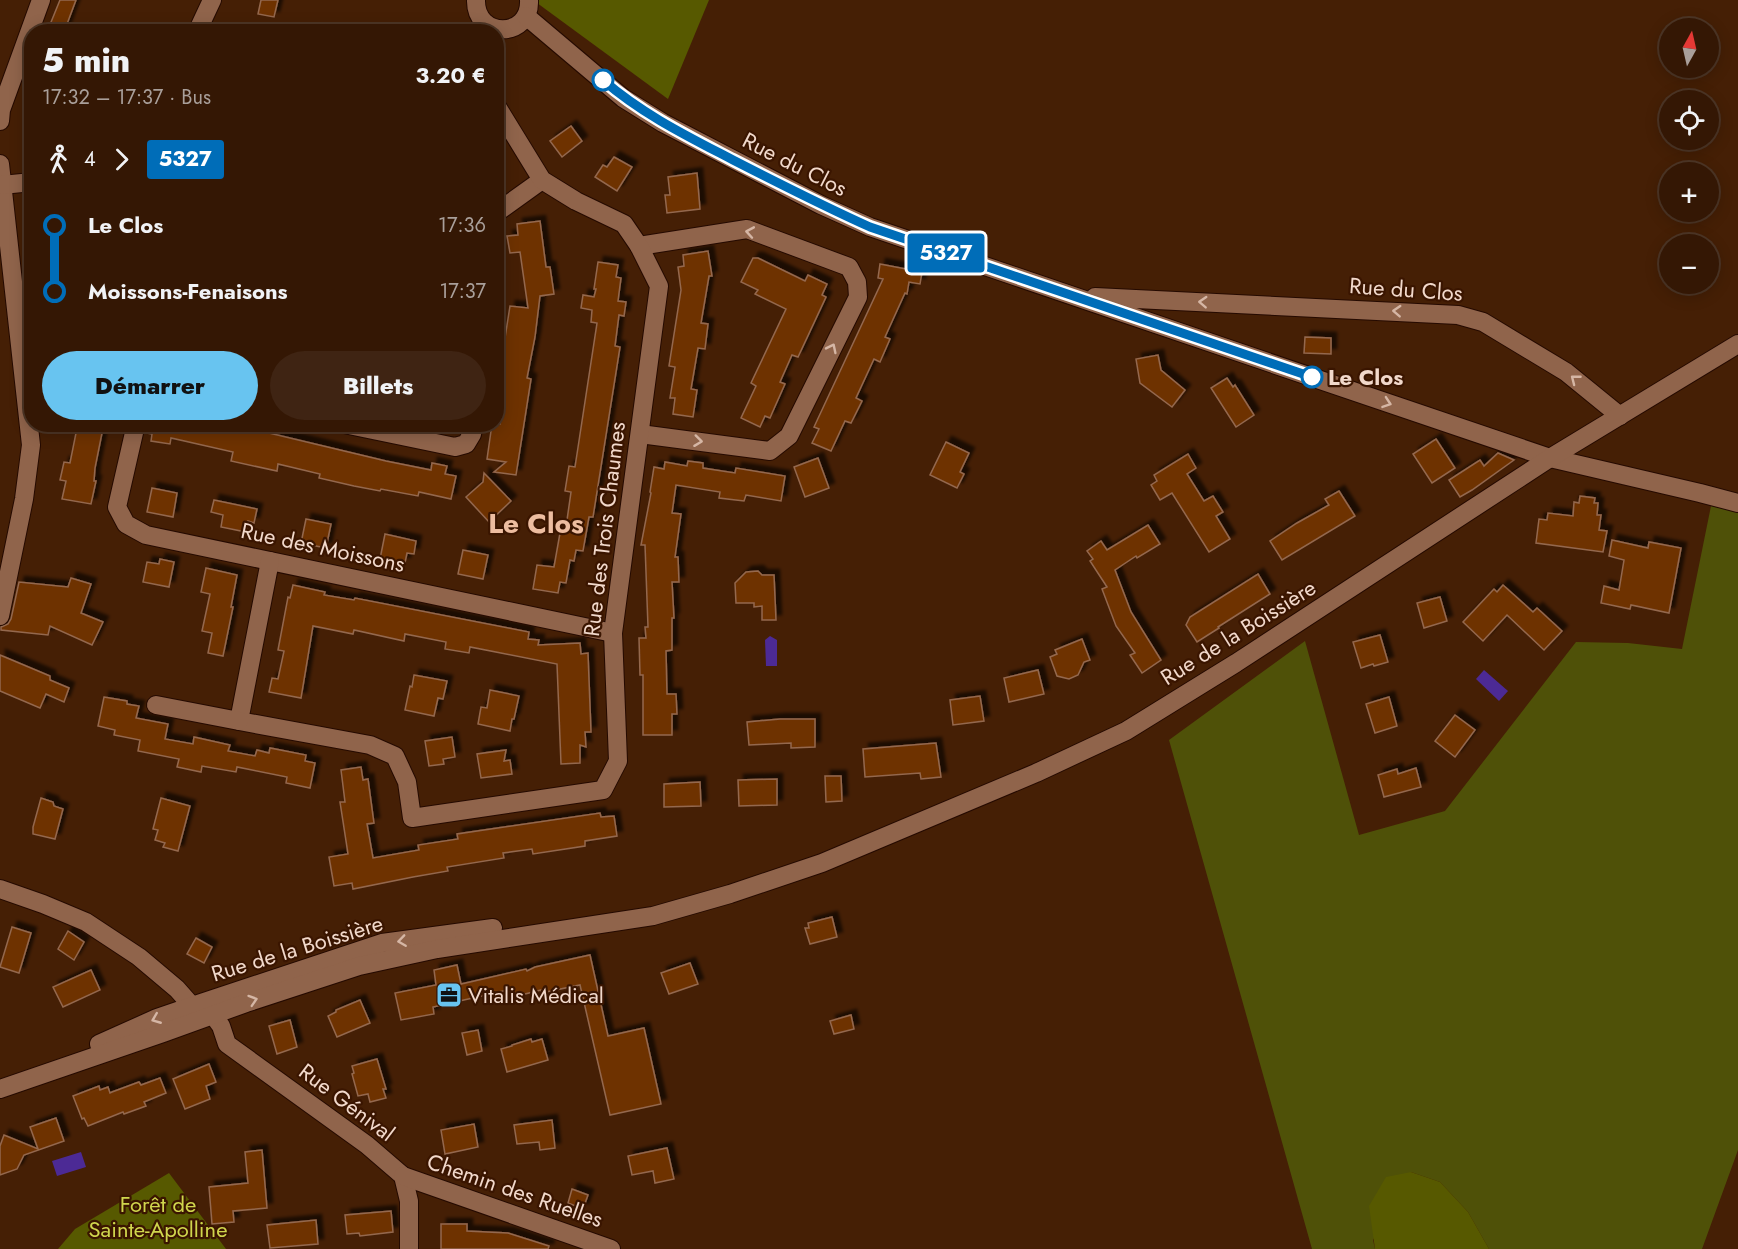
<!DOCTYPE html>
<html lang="fr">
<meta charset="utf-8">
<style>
:root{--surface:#341704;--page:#3f2413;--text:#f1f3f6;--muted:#a99f9a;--line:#4e3626;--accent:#68c4f0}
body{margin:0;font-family:Jost,sans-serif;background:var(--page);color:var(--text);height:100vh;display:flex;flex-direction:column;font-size:22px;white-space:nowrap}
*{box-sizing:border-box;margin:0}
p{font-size:20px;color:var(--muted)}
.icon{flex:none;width:33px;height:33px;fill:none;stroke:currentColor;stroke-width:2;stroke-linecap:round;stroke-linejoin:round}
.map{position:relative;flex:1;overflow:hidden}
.details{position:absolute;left:24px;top:24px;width:480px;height:408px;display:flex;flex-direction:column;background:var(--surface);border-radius:24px;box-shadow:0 3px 15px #0003,0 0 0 2px var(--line)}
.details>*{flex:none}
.badge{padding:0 12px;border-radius:4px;font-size:21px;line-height:39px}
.needle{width:39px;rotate:8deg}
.controls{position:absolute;left:1659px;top:18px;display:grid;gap:12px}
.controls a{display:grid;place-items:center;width:60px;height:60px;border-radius:50%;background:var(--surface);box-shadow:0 3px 15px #0003,0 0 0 2px var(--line);font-size:30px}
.map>.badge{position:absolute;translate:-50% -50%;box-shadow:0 0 0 3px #fff}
.legs{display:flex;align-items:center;gap:9px;height:66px;padding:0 18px;font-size:20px}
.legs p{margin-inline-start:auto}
.summary{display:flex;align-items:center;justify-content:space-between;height:102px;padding:0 18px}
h1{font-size:33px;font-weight:800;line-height:45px}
.action{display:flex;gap:12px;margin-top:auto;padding:12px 18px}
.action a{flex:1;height:69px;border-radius:36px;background:var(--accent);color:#111;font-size:24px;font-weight:800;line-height:69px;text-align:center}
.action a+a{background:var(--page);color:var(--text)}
ul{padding:0 18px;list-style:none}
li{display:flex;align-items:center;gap:21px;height:66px;font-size:22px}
li i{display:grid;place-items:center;width:9px;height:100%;margin:0 8px;background:currentColor}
li i::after{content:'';width:15px;height:15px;margin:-8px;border:4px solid;border-radius:50%;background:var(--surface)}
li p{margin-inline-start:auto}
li:first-child i{background:linear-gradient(#0000 50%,currentColor 0)}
li:last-child i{background:linear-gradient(currentColor 50%,#0000 0)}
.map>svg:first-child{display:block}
</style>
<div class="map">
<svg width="1738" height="1249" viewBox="0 0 1738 1249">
<defs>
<filter id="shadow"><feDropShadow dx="5.5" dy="-5.5" stdDeviation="1.5" flood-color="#0009"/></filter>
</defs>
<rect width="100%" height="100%" fill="#451f05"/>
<path fill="#4f5108" d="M1711 506 1738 512V1150L1702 1249H1489L1468 1212 1440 1182 1411 1172 1373 1240 1375 1249H1312L1169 740 1305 641 1359 835 1445 811 1576 642 1628 643 1682 649Z"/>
<g fill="#575900">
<path d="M533 0H709L668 99Z"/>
<path d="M1411 1172 1440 1182 1468 1212 1489 1249H1375L1369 1206 1386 1177Z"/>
<path d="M169 1173 226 1249H58L75 1229Z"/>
</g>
<g fill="#4c2a95">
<path d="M770 636 777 640V666H766L765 640Z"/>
<path d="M1484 670 1508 691 1499 701 1476 679Z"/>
<path d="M81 1152 86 1167 57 1176 52 1161Z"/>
</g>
<g fill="#6e3304" stroke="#94684e" stroke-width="1.5" filter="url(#shadow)">
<path d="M60 0H76L64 32H47Z"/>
<path d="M261 0H278L274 17 258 14Z"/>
<path d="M571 126 582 141 562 157 550 141Z"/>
<path d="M614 157 632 167 617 191 595 177 603 165 607 167Z"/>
<path d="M697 173 700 209 667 213 665 195H670L668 177Z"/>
<path d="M540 221 546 267H550L554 294 540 296 535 337 527 378 531 379 516 475 494 472 506 462 487 459 492 424H500L505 391 497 389 510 306 528 308 520 252 510 253 507 236 518 235 517 224Z"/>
<path d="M708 251 712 276H709L701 323 708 324 705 349 698 348 691 389 697 390 693 417 673 414 675 398H670L675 367 669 366 681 290 678 267 684 266 683 255Z"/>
<path d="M753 258H758L805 281 808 275 827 284 822 295 826 297 798 357 792 355 780 382 785 384 773 411 770 418 765 416 760 427 741 418 756 386 751 383 786 309 755 294 758 290 741 282Z"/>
<path d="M598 262 618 265 616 277 621 278 618 301 626 302 624 316 619 315 615 346 620 347 593 517H589L583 551 576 550 574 561 570 560 566 583 560 582 558 593 533 589 537 565 554 567 560 533 565 534 571 492 565 491 569 466 575 467 597 323 591 322 592 310 581 308 583 295 594 297 596 289H594Z"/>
<path d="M880 264 922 272 920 284 909 282 907 294 905 293 885 337 890 339 880 362 874 359 856 398 862 401 851 423 845 421 831 451 812 443 819 429 814 427 883 279 878 278Z"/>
<path d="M1305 337 1331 338V354L1304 353Z"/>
<path d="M1158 355 1161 370 1185 390 1172 407 1140 383 1136 359Z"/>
<path d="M1227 378 1233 387 1235 385 1254 415 1236 427 1211 388Z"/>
<path d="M147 424H221L265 432 386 461 431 470 432 463 447 466 445 474 456 476 451 499 419 492 418 496 381 489 380 491 354 486 319 478 320 474 278 464 277 471 231 461 233 452 171 438 170 444 151 441 152 434 146 433Z"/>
<path d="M77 428 102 433 95 468 94 481H96L91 504 62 499 66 481 60 480 64 462 70 463Z"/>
<path d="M1436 439 1455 468 1432 483 1413 454Z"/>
<path d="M946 442 969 453 960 472 964 474 957 488 930 475Z"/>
<path d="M1498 453 1514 460 1472 490 1460 497 1449 480 1480 460 1484 466Z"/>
<path d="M1188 454 1196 468 1187 474 1204 501 1213 496 1223 512 1216 516 1230 539 1209 552 1172 493 1160 500 1151 485 1157 481 1154 475Z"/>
<path d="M818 458 829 488 805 497 794 467Z"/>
<path d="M688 461 703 463V468L735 473 736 468 785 476 781 501 746 495 744 501 719 498 720 492 676 485 672 513 681 514 675 557H678L679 582H672L674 618H672V650L666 651 667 694H676L677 714H672V735H643V675H640L639 638H646L645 627H648L645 545H641L651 493 650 492 654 467 664 469 665 462 687 466Z"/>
<path d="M484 473 511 501 489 522 466 497 483 482Z"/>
<path d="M152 488 177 493 173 517 147 512Z"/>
<path d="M1339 491 1355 516 1282 560 1270 541 1297 523 1329 505 1325 499Z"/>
<path d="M1580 496 1595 498 1594 503H1598L1597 515H1601L1599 530 1607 531 1603 552 1536 543 1539 519 1547 520 1548 513 1573 516 1574 502 1579 503Z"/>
<path d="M214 500 257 509 254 523 248 521 246 532 221 527 223 515 211 512Z"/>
<path d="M306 519 331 524 326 548 301 543Z"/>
<path d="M1148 525 1160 544 1137 558 1136 556 1115 570 1131 612 1161 660 1142 673 1130 655 1135 653 1116 626 1102 589 1107 587 1090 561 1093 559 1087 551 1101 541 1107 550Z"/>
<path d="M385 534 416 541 414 554 407 553 405 563 380 559Z"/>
<path d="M1612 540 1648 548 1649 542 1681 548 1669 613 1631 605 1630 609 1601 603 1604 586 1619 590 1624 560 1609 556Z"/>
<path d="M463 550 488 555 483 579 458 574Z"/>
<path d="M160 559 174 562 169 587 143 582 147 562 159 564Z"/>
<path d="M206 568 237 575 231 607H233L223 656 208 653 212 633 202 631 210 594 201 592Z"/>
<path d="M758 571 762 575H774L776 620H762V606L754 607V603H736L735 583 746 572Z"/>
<path d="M1258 574 1270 594 1218 627 1219 628 1197 642 1186 625 1190 617Z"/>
<path d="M71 578 91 584 81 613 103 622 92 645 50 626 48 635 1 630V627L8 624 11 619 19 582 68 587Z"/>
<path d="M293 585 325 592 324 595 354 600 355 598 529 632 528 639 539 640 538 645 580 643 581 654 588 653 591 732H585L586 747 580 745V763L561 764 557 664 470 647 469 653 445 649 446 642 405 634 404 641 354 630 353 634 313 626 301 698 269 692 272 678 278 679 284 651 278 650 288 597 290 598Z"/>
<path d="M1503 585 1533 612 1537 608 1562 631 1544 650 1507 615 1483 641 1463 622 1494 589 1497 592Z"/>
<path d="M1440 597 1447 621 1424 628 1417 603Z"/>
<path d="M1380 635 1388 662 1374 666 1373 664 1361 668 1353 642Z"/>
<path d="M1082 639 1090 660 1084 662 1078 675 1069 679 1057 676 1050 657 1057 654 1055 650Z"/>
<path d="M0 655 50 676V680L69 688 64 702 46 694 40 708 0 691Z"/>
<path d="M1038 670 1044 694 1009 702 1004 678Z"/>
<path d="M414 675 447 681 443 699 438 698 434 716 405 710 410 686 412 687Z"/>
<path d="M490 690 519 696 514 719H512L510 731 478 724 481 707 487 708Z"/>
<path d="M980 696 984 721 953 725 950 700Z"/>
<path d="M104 697 127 701V704L139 706 136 718 168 724 165 739 193 744 194 737 230 745 228 751 255 756 257 750 269 753 270 748 306 755 305 761 315 763 310 788 286 783 287 777 237 767 236 772 202 766 201 772 177 767 179 759 138 751 140 740 114 735 115 730 98 726Z"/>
<path d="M1389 697 1397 726 1375 733 1366 704Z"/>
<path d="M1455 715 1475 730 1455 757 1435 741Z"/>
<path d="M780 719H815V747L791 748V743L749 745 747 722Z"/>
<path d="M452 737 455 757 443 759 444 764 429 766 425 741Z"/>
<path d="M936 743 941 777 921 779 920 773 865 777 863 749Z"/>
<path d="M506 750 504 761 510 760 512 774 481 778 477 754Z"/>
<path d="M361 767 363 780 368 779 373 816 374 823 367 824 373 858 419 850 418 845 458 839 457 834 600 813 601 817 614 816 617 836 585 841V846L533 854 532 849 503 853 504 858 447 867 448 871 413 877 353 889 352 883 334 886 329 857 348 854 340 802H345L341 770Z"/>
<path d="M1416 768 1421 787 1384 797 1378 775 1397 769 1398 774Z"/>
<path d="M825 776H841L842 801 826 802Z"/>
<path d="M777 779V805L739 806 738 780Z"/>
<path d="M700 782 701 806 664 807V784Z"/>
<path d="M41 798 53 802 54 806 63 809 55 839 33 834V827Z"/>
<path d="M161 798 190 806 178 851 163 847 165 843 155 840 158 830 153 829Z"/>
<path d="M832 917 837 937 810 944 805 928H809L808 923Z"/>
<path d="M12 927 31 933 19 973 0 967Z"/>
<path d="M68 931 84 942 74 960 58 949Z"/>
<path d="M196 938 212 947 204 963 187 954Z"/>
<path d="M590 955 608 1036 644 1028 661 1104 610 1115 580 985 541 993V990L517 996V993L509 995 508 990 433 1007 434 1014 401 1020 395 993 436 985 434 970 457 965 461 984 526 969 527 971 535 967Z"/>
<path d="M690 963 698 984 669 994 661 973Z"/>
<path d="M91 970 100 990 63 1007 53 987Z"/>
<path d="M360 1000 370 1023 337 1037 328 1016 336 1012V1010Z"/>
<path d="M851 1015 854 1029 834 1034 830 1021Z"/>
<path d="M290 1020 297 1047 277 1054 269 1026Z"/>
<path d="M478 1030 482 1051 467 1055 462 1033Z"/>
<path d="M531 1039 532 1042 542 1039 548 1060 507 1072 501 1049 512 1046V1045Z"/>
<path d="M377 1059 386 1089H383L386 1098 370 1102 368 1094 358 1096 352 1074 354 1073 352 1066Z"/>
<path d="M209 1064 216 1082 206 1086 210 1099 185 1109 173 1079Z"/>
<path d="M160 1078 166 1093 144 1102 146 1106 124 1114 123 1112 88 1126 84 1118 82 1119 73 1096 99 1086 100 1090 108 1087 110 1093 112 1092 139 1082 141 1085Z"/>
<path d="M56 1118 64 1141 24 1155 17 1169 0 1175V1146L4 1135 38 1149 30 1127Z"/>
<path d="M552 1120 555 1148 540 1150 539 1142 517 1144 514 1125Z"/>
<path d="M474 1124 478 1147 445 1154 441 1130Z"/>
<path d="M667 1148 674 1179 655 1183 653 1171 632 1175 628 1156Z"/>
<path d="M262 1150 267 1208 233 1211 234 1222 212 1224 209 1187 248 1183 245 1152Z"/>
<path d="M572 1189 588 1195 583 1209 568 1203Z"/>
<path d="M391 1211 393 1232 360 1236 359 1233 347 1234 345 1215Z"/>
<path d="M316 1220 318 1244 270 1248 267 1225Z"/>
<path d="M441 1224H467V1231L508 1233 549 1246 548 1249H441Z"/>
</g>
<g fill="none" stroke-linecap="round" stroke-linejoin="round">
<g stroke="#250a00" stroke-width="20">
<g id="street">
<path d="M476 0C475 39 531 39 529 0"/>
<path d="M526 16 623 98 663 123 821 205 870 227 1550 458 1700 493 1738 503"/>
<path d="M197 32 212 0"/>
<path d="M0 121 1 110 41 0"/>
<path d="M0 164 31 445 24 499 0 616"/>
<path d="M2 185 32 182"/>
<path d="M496 213 542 180"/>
<path d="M639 246 747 229 849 267 857 282 858 297 789 436 770 451 640 434"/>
<path d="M1095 297 1458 315 1483 322 1566 372 1620 416"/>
<path d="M136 424 117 507 126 524 146 535 613 633"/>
<path d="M344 424 455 447 466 444 472 434 474 424"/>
<path d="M270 561 239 721 370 745 395 756 407 782 412 818 603 790 618 761 613 633 659 286 639 246 624 224 576 201 542 180 496 105"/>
<path d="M156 705 239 721"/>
<path d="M0 889 43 904 86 922 139 957 177 989 192 1006 213 1015 221 1026 227 1044 367 1145 403 1176 409 1201V1249"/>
<path d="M403 1176 611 1249"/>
</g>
</g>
<g stroke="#250a00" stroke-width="20">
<g id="secondary">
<path d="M99 1044 157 1018 192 1006 382 943 493 928"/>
<path d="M0 1089 163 1033 246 1003 359 966 437 949 653 916 730 894 822 863 1036 773 1126 731 1236 663 1550 458 1738 344"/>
</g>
</g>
<use href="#street" stroke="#90644b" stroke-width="18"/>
<use href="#secondary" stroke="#90644b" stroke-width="18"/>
</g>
<defs><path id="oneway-chevron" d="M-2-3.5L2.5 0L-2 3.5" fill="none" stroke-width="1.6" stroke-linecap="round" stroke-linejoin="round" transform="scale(1.5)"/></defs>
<g stroke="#d5b6a5">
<use href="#oneway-chevron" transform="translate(750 232) rotate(-170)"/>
<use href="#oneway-chevron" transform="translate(1203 302) rotate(-177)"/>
<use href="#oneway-chevron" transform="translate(1397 311) rotate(-177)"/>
<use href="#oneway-chevron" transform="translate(832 348) rotate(-64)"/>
<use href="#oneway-chevron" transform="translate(1575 379) rotate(-142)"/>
<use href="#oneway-chevron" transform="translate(1387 403) rotate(19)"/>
<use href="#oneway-chevron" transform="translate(698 441) rotate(7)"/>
<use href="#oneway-chevron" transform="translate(402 941) rotate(172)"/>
<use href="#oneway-chevron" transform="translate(253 1000) rotate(-18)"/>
<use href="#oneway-chevron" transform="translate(156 1019) rotate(158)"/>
</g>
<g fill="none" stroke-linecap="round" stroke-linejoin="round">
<g stroke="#fff" stroke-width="14">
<path id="line-1" d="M603 80C642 114 687 136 733 160 778 183 823 206 870 227L1312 377"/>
</g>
<use href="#line-1" stroke="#006db8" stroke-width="9"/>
</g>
<defs>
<g id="office-square" transform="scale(1.35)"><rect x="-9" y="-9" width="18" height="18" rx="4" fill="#68c4f0" stroke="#3a1500"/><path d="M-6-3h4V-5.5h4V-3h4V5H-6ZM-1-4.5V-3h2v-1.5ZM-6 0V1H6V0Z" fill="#111"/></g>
</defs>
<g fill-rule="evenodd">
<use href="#office-square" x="449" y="995"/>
</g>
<g fill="#fff" stroke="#006db8" stroke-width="3">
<circle cx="603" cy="80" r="10"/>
<circle cx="1312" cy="377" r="10"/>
</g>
<g text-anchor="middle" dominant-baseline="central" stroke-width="4.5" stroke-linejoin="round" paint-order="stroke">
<g font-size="22" fill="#f2d9cb" stroke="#3a1500">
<text transform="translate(795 164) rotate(27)">Rue du Clos</text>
<text transform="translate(1406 289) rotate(4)">Rue du Clos</text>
<text transform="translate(604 529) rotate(-83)">Rue des Trois Chaumes</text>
<text transform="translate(323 547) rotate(12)">Rue des Moissons</text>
<text transform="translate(1238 632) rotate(-32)">Rue de la Boissière</text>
<text transform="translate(297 948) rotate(-17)">Rue de la Boissière</text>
<text transform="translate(347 1102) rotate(37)">Rue Génival</text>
<text transform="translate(515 1190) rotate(19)">Chemin des Ruelles</text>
</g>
<g font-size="22" font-weight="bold" fill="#f2d9cb" stroke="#3a1500" text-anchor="start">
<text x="1328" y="377">Le Clos</text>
</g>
<g font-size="22" fill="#f2d9cb" stroke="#3a1500" text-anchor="start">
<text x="468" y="995">Vitalis Médical</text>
</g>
<g font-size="22" fill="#d0d64d" stroke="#3a1500">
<text x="158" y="1204">Forêt de<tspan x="158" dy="25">Sainte-Apolline</tspan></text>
</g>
<g font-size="28" font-weight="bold" fill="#edbda0" stroke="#3a1500">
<text x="536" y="523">Le Clos</text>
</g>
</g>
</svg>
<div class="controls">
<a><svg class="needle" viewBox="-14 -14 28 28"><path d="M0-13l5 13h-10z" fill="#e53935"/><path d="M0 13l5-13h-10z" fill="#a99f9a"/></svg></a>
<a><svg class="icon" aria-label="locate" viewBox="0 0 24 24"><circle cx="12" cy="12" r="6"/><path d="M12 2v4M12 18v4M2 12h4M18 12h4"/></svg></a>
<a>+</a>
<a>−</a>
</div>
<b class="badge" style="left:946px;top:253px;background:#006db8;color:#fff">5327</b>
<section class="details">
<div class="summary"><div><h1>5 min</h1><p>17:32 – 17:37 · Bus</p></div><b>3.20 €</b></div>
<div class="legs"><svg class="icon" aria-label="walk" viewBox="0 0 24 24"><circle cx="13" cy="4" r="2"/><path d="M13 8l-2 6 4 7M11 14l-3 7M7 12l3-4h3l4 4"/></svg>4<svg class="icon" aria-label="forward" viewBox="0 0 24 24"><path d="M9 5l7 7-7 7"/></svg><b class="badge" style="background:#006db8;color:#fff">5327</b></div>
<ul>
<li><i style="color:#006db8"></i><b>Le Clos</b><p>17:36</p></li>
<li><i style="color:#006db8"></i><b>Moissons-Fenaisons</b><p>17:37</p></li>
</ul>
<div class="action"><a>Démarrer</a><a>Billets</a></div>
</section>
</div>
